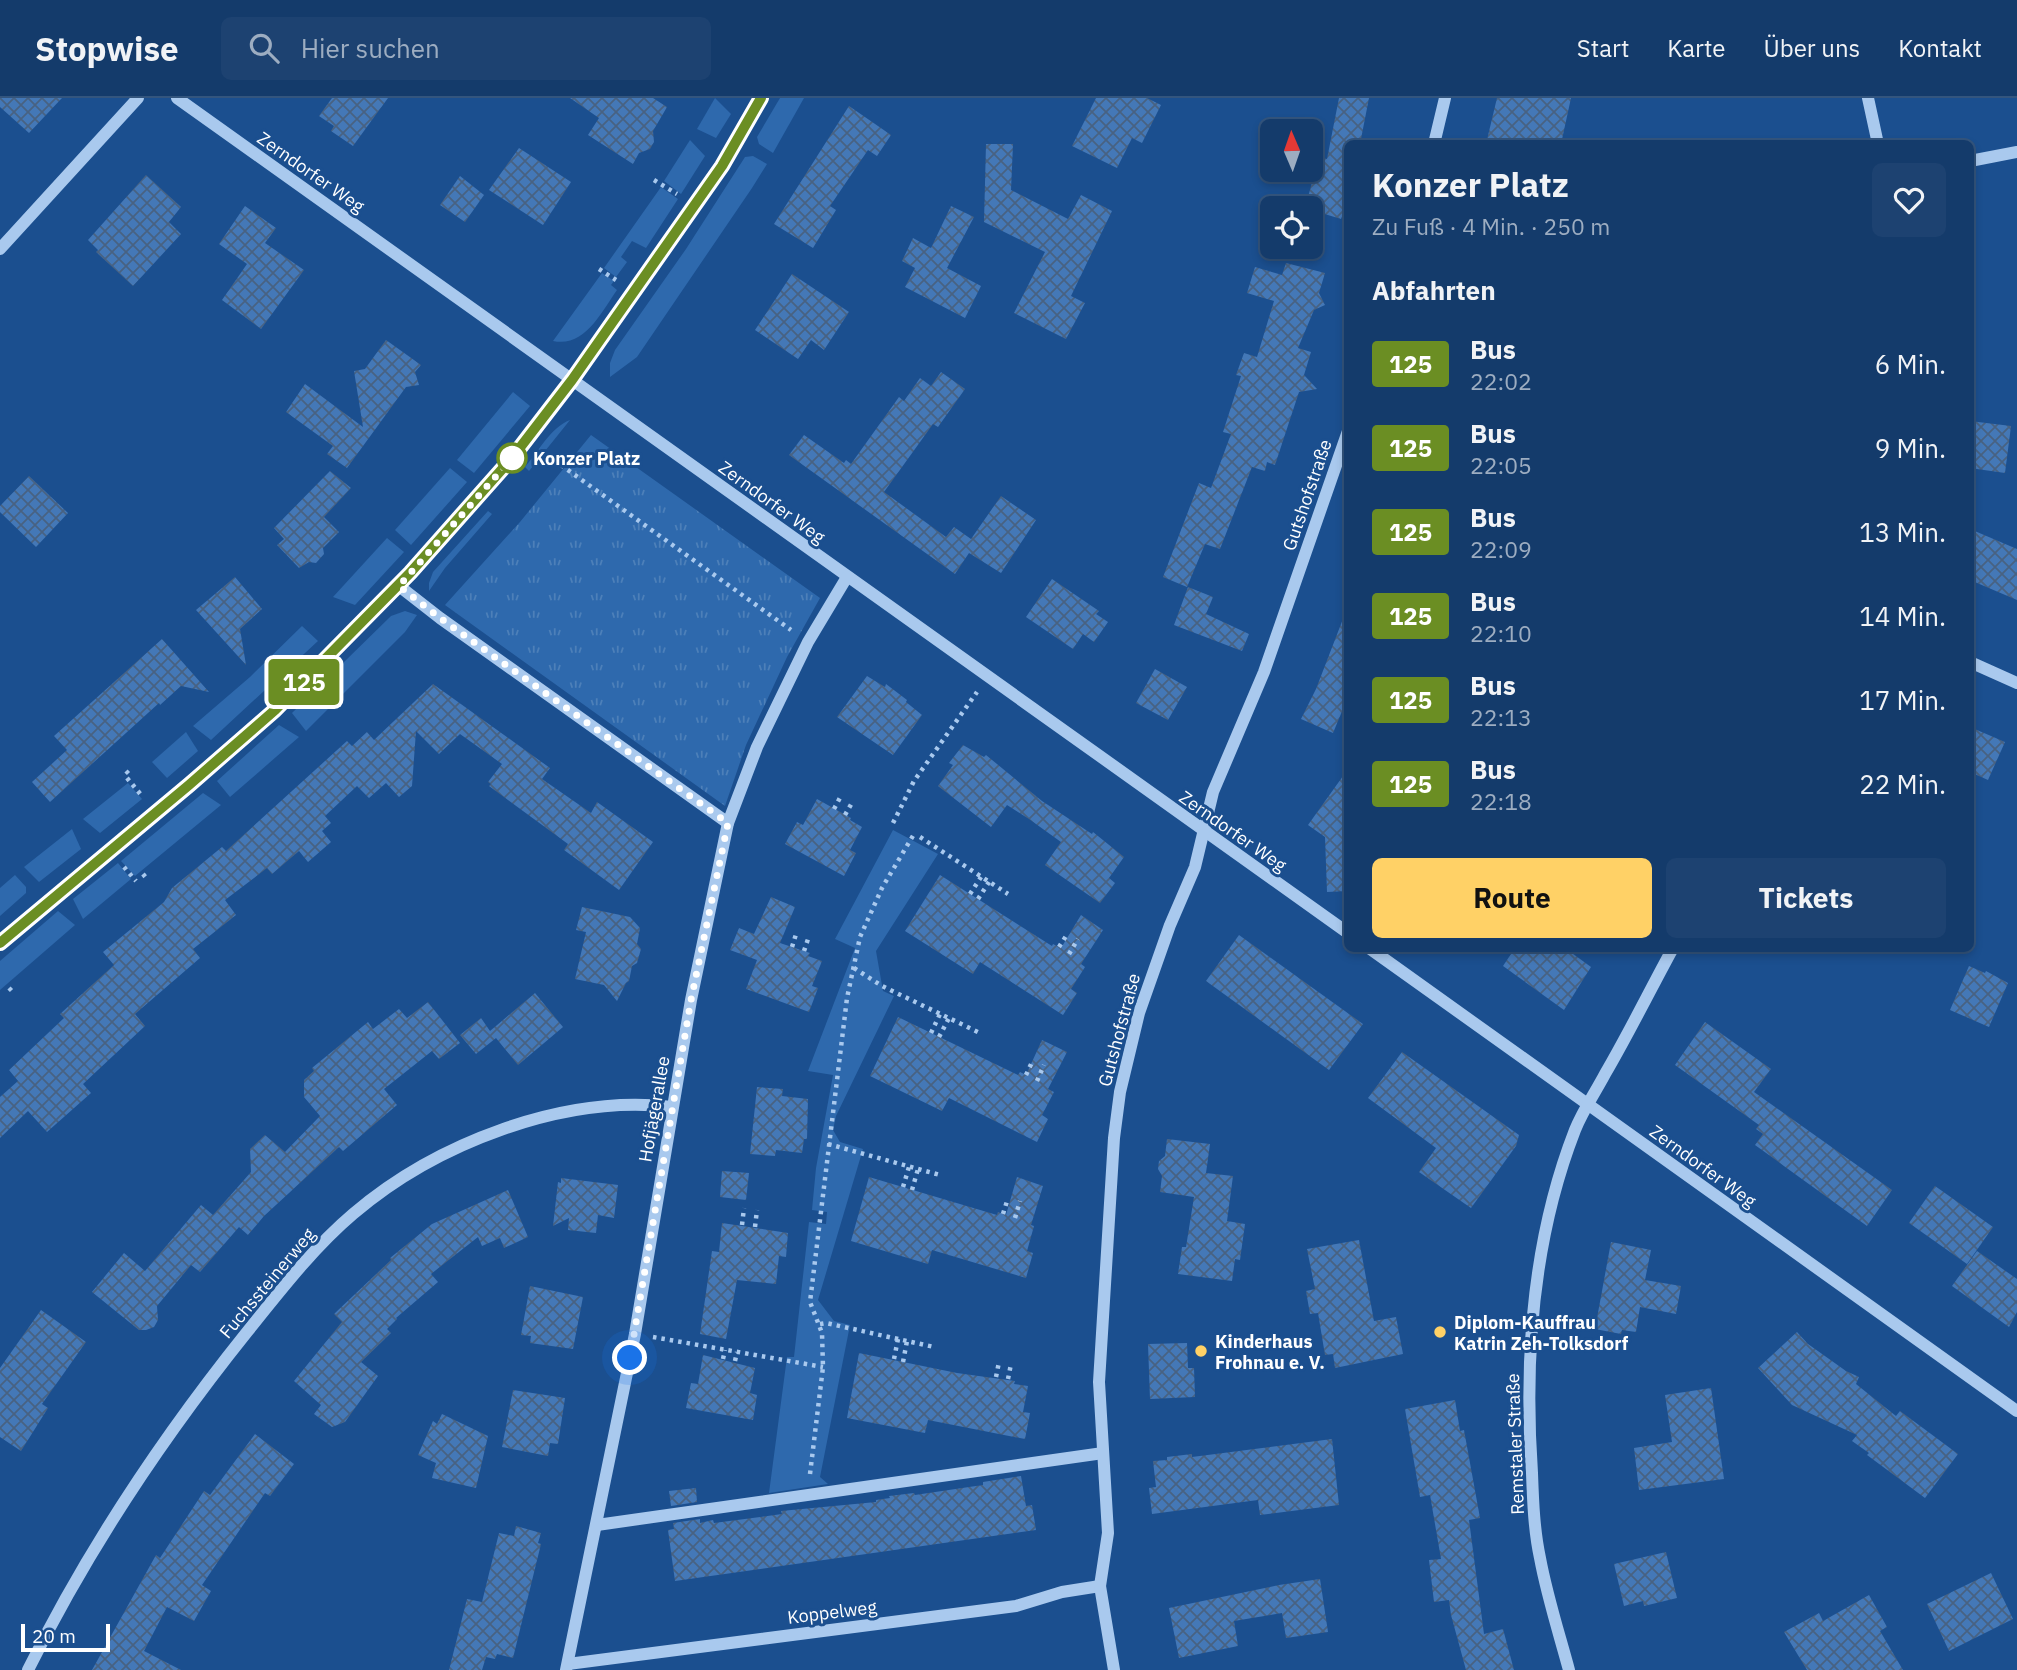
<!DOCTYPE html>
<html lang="de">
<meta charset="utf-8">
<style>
:root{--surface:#143b6b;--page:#1d4271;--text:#f1f3f6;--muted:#9dadc1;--line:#33557e;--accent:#ffd166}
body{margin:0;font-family:"IBM Plex Sans",sans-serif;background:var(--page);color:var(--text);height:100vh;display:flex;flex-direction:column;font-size:26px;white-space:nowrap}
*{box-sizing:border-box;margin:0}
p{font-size:23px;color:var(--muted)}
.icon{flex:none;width:38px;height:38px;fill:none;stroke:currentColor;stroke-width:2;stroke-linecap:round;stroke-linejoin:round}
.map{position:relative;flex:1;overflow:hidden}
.panel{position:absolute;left:1344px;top:42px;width:630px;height:812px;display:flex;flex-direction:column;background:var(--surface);border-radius:10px;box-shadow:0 4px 10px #0003,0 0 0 2px var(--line)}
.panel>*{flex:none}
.badge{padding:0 14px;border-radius:5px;font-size:24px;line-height:46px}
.needle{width:46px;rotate:358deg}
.buttons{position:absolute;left:1260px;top:21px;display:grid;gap:14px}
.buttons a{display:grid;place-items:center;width:63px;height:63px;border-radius:10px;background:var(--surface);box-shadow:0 4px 10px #0003,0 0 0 2px var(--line);font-size:35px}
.scale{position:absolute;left:21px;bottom:18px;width:89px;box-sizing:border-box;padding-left:7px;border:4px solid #fff;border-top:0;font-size:19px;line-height:24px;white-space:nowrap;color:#fff;-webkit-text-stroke:5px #1b4f8f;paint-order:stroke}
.you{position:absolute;width:35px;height:35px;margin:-18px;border:5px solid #fff;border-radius:50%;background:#1a73e8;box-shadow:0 0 0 10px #1a73e833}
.map>.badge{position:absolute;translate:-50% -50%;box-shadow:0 0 0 4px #fff}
h2{padding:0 28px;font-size:26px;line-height:63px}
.round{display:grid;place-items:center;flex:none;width:74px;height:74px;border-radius:10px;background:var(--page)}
.summary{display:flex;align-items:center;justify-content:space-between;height:119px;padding:0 28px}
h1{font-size:33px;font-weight:700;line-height:52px}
.cta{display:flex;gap:14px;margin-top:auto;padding:14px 28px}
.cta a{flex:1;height:80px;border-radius:10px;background:var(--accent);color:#111;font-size:28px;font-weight:700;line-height:80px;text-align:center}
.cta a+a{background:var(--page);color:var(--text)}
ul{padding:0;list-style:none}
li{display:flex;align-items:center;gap:21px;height:84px;padding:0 28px}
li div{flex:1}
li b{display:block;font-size:26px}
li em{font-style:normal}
li .badge{min-width:77px;font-weight:700;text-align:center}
header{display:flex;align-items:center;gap:42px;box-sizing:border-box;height:98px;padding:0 35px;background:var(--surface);border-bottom:2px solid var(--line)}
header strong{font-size:33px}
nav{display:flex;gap:38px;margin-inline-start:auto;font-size:24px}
.search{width:490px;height:63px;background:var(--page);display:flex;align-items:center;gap:18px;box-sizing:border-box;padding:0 24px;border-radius:10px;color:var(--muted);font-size:26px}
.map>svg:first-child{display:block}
</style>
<header>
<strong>Stopwise</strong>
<div class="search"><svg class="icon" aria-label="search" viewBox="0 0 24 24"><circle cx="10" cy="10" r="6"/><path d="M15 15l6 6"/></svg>Hier suchen</div>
<nav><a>Start</a><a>Karte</a><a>Über uns</a><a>Kontakt</a></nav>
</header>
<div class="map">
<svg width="2017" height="1572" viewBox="0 0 2017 1572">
<defs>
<pattern id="park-tufts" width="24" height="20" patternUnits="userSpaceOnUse" patternTransform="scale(1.75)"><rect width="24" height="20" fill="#2e69ad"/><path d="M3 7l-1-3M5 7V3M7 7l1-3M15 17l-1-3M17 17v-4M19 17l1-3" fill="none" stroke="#4d80b9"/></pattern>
<pattern id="building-cross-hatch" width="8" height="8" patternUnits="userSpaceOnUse" patternTransform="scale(1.75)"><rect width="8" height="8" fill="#4478b7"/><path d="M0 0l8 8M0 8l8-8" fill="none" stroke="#486282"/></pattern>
</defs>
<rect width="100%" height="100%" fill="#1b4f8f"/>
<g fill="#2e69ad">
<path d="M715 0 731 16 716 40 697 31Z"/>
<path d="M780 0H804L773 55 759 46 757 39Z"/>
<path d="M690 42 705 58 681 96 664 83Z"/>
<path d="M753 58 767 66 752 90 637 259 610 279V265L615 252 686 151 745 59Z"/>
<path d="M661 89 678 101 646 150 632 143 621 159 627 164 616 179 604 170Z"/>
<path d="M602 175 614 183 611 187 617 192C602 213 585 250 553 243Z"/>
<path d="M513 294 530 308 474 375 457 362Z"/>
<path d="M570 322 529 373 525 369C538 354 551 329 570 322Z"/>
<path d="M450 370 467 384 411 447 395 432Z"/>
<path d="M488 413 492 416 445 470 429 493V485L433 474Z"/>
<path d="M387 440 404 454 355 507 333 499Z"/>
<path d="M405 513 417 517 405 534 306 633 292 615 391 518Z"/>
<path d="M302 528 318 543 211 642 193 628 250 579Z"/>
<path d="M279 627 299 639 230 699 217 683Z"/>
<path d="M186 634 198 653 167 680 152 664Z"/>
<path d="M128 685 142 701 100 735 83 721Z"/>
<path d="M203 695 221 707 135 778 121 763Z"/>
<path d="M72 731 81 751 39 784 24 769Z"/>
<path d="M893 732 938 756 876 853 883 893 894 898 836 1018 833 1032 840 1044 863 1051 818 1202 834 1223 850 1227 820 1379 828 1386 769 1395 787 1259H794L809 1124 826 1126 827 1114 812 1112 816 1070 833 977 808 973 855 850 835 841Z"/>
<path d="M118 765 131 781 83 821 73 801Z"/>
<path d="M15 777 26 789V795L0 818V790Z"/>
<path d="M58 813 75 827 0 892V863Z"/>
</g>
<path fill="url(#park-tufts)" d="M591 337 820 500 787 559 746 647 725 708 445 507 520 424Z"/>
<g fill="url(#building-cross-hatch)">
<path d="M0 0H62L29 35 0 9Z"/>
<path d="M332 0H388L353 48 331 33 334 28 319 18Z"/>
<path d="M570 0H653L667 9 653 33 654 44 650 51 639 55 633 66 588 37 599 20Z"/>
<path d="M1096 0H1147L1161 7 1142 45 1132 40 1117 70 1072 48Z"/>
<path d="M1339 0H1369L1360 46H1348V103L1341 121 1305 110 1319 59 1327 61Z"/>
<path d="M1497 0H1571L1561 46H1486Z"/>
<path d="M849 8 891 37 877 58 868 52 830 108 836 112 813 150 774 126Z"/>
<path d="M986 46H1013L1011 92 1068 121 1081 97 1112 113 1071 198 1085 205 1066 241 1014 215 1045 154 984 124Z"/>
<path d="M519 50 571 84 543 127 489 92Z"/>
<path d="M146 77 181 109 169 124 181 136 133 188 96 154 98 152 88 142Z"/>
<path d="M460 78 484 97 465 124 440 107Z"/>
<path d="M245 108 276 130 265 145 304 172 261 231 222 202 247 166 219 146Z"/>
<path d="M951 108 974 119 947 170 981 188 965 220 905 189 915 170 902 163 913 140 931 150Z"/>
<path d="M1286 165 1325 175 1319 195 1325 207 1314 212 1298 250 1311 254 1304 277 1317 291 1299 294 1275 367 1267 364 1265 373 1252 369 1220 451 1205 446 1187 489 1163 479 1199 385 1211 390 1231 336 1223 334 1241 278 1236 277 1244 255 1257 259 1274 203 1247 195 1255 169 1282 177Z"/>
<path d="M792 176 849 214 824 252 811 242 798 261 755 232Z"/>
<path d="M386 242 421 267 415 274 419 287 406 289 347 370 327 356 333 348 286 314 305 286 363 329 354 273 365 271Z"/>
<path d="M941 274 965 291 938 329 933 326 884 394 946 439 954 429 971 441 1001 398 1036 422 1001 475 969 455 955 476 789 357 804 337 844 365 846 362 851 366 899 299 904 303 920 280 931 288Z"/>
<path d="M1970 323 2011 328 2005 375 1970 370Z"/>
<path d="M330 373 351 390 324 419 339 434 323 450 324 456 316 465 309 464 299 470 277 447 284 441 274 430Z"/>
<path d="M29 378 68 415 36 449 0 414V408Z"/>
<path d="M1970 431 2017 451V502L1970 482Z"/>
<path d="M235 479 262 511 240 531 246 567 196 512Z"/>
<path d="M1052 481 1099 513 1096 516 1108 524 1094 544 1083 536 1073 551 1026 519Z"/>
<path d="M1188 489 1213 499 1206 516 1249 536 1242 553 1174 527Z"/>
<path d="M1346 513H1348V599L1333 635 1301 621 1316 591Z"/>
<path d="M162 541 209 594 181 588 160 607 159 605 50 704 32 684 67 652 54 638Z"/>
<path d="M1155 571 1187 589 1168 622 1136 605Z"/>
<path d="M867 578 885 589 886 586 907 602 906 604 922 617 893 657 837 619Z"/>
<path d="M433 586 550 670 542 681 591 715 597 704 653 744 619 792 564 752 568 746 489 688 491 686 488 684 502 666 460 636 439 656 416 633 412 688 399 699 386 685 369 700 357 688 325 718 331 725 322 733 331 744 308 764 299 753 272 776 267 770 225 802 236 817 193 851 200 860 135 916 145 928 83 986 91 995 47 1034 28 1013 0 1040V999L18 983 9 972 64 920 60 916 114 867 103 854 164 804 172 790 222 749 226 753 347 643 352 648 367 634 374 642Z"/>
<path d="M1970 629 2005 644 1988 682 1970 674Z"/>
<path d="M963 647 984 659 986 657 1042 703 1092 736 1093 734 1124 759 1109 780 1115 785 1100 805 1045 767 1061 744 1029 721 1007 707 991 729 938 688 953 667 949 665Z"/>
<path d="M1348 671V793L1327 794 1325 739 1308 727Z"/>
<path d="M817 701 851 720 850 722 862 729 850 752 856 755 844 778 785 746 797 724 803 727Z"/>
<path d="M940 777 1052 848 1053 846 1061 850 1081 817 1103 832 1081 866 1085 869 1071 891 1077 895 1063 917 980 864 973 876 905 833Z"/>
<path d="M771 799 795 809 780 845 810 855 808 858 822 863 812 888 818 890 809 914 746 891 757 862 730 852 739 830 754 836Z"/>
<path d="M582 809 630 819 640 830 637 846 641 851 637 865 632 868 629 883 626 885 617 903 604 887 575 881 586 834 576 832Z"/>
<path d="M1239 837 1363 926 1329 972 1206 883Z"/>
<path d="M1515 850H1565L1591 869 1564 912 1503 868Z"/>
<path d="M1969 868 1985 875 1986 873 2008 885 1989 929 1950 912Z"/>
<path d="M535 895 563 929 518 967 496 940 476 956 460 937 481 920 490 933Z"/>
<path d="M428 904 460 945 439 961 432 953 384 991 397 1007 343 1053 339 1049 264 1118 248 1137 239 1129 200 1174 191 1167 157 1208 158 1222 154 1229 146 1232H139L92 1194 124 1155 145 1173 201 1107 213 1117 251 1074 250 1051 265 1037 285 1054 320 1018 304 999V982L314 973 312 970 368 924 373 931 399 911 407 920Z"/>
<path d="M898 919 1018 977 1020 974 1026 977 1042 942 1067 954 1048 991 1054 994 1042 1017 1048 1021 1037 1044 949 1000 942 1013 870 978Z"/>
<path d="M1705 924 1771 971 1754 994 1892 1092 1867 1128 1755 1047 1763 1036 1756 1031 1759 1027 1675 967Z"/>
<path d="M1402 954 1519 1037 1516 1048 1471 1110 1419 1074 1436 1050 1368 1000Z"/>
<path d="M757 989 783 991 782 998 808 1001 807 1041H804L802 1055 776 1052 775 1058 750 1056Z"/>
<path d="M1167 1041 1210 1046 1206 1075 1233 1078 1227 1123 1245 1126 1240 1162 1235 1161 1232 1183 1178 1176 1182 1149H1186L1194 1099 1160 1094 1162 1078 1158 1071 1159 1063 1165 1058Z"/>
<path d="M722 1073 749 1075 746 1102 720 1099Z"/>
<path d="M869 1079 997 1117 998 1114 1006 1117 1017 1079 1043 1088 1031 1127 1034 1128 1027 1153 1033 1155 1026 1180 932 1152 928 1166 851 1143Z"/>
<path d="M561 1080 618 1087 614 1120 598 1117 596 1135 568 1132 569 1120 553 1128 558 1084 561 1085Z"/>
<path d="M1935 1088 1993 1129 1967 1166 1909 1125Z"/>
<path d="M508 1092 528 1139 504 1150 500 1140 482 1148 478 1139 431 1176 438 1184 396 1220 397 1221 387 1231 391 1235 361 1264 378 1278 345 1324 332 1329 314 1316 321 1307 294 1283 342 1224 334 1216 391 1162 390 1160 432 1126Z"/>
<path d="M722 1125 788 1135 786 1159 779 1158 776 1186 737 1182 726 1241 700 1236 712 1153 719 1154Z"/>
<path d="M1359 1142 1374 1223 1396 1219 1403 1256 1335 1270 1333 1256 1325 1257 1318 1215 1310 1216 1306 1193 1315 1191 1307 1151Z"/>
<path d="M1611 1144 1651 1152 1645 1182 1681 1188 1676 1216 1640 1209 1636 1234 1622 1232 1621 1236 1595 1231Z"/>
<path d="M1977 1153 2017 1181V1214L2009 1229 1952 1188Z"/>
<path d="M530 1188 583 1199 573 1251 530 1245 531 1238 521 1237Z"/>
<path d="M41 1212 86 1244 42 1306 48 1310 21 1353 0 1339V1270Z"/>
<path d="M1797 1234 1808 1246 1846 1273 1859 1279 1856 1286 1896 1318 1900 1313 1958 1356 1925 1400 1867 1357 1869 1355 1852 1343 1857 1337 1792 1307 1758 1270Z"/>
<path d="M1187 1245 1188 1270H1194L1195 1299 1150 1301 1148 1246Z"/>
<path d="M859 1255 957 1275 1015 1283 1014 1286 1028 1288 1023 1314 1030 1315 1025 1341 928 1322 925 1335 847 1320Z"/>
<path d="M703 1257 755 1270 750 1295 757 1297 753 1322 686 1310 691 1285 698 1286Z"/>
<path d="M1711 1290 1724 1381 1639 1392 1634 1350 1672 1344 1665 1297Z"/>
<path d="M513 1292 565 1300 558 1346 550 1345 548 1358 502 1349Z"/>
<path d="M1455 1302 1460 1333 1464 1332 1480 1420 1469 1422 1484 1536 1503 1531 1514 1572H1466L1451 1517 1449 1502 1434 1504 1429 1462 1441 1461 1430 1397 1420 1399 1405 1311Z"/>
<path d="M442 1316 488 1338 476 1390 432 1380 436 1365 418 1357 433 1323 437 1326Z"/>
<path d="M255 1336 294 1366 270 1398 265 1395 202 1487 211 1493 194 1523 167 1509 144 1553 181 1572H92L156 1457 160 1460 204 1393 210 1397Z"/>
<path d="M1332 1341 1339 1407 1260 1417 1258 1402 1152 1416 1149 1390 1156 1389 1153 1363 1167 1362V1359L1192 1356V1359Z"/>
<path d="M1021 1378 1026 1408 1032 1407 1036 1432 675 1483 668 1432 674 1431 673 1425 700 1421V1425L713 1422 714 1425 782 1416 781 1413 876 1404V1402L890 1400 889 1398 914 1395 915 1397 969 1389 983 1387V1384Z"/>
<path d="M696 1390 697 1404 671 1408 669 1393Z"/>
<path d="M516 1428 541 1435 538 1445 541 1446 513 1560 497 1556 495 1561 486 1559 482 1572H449L467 1501 482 1504 499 1435 514 1438Z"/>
<path d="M1666 1454 1677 1500 1644 1508 1643 1503 1624 1508 1614 1466Z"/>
<path d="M1991 1475 2013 1521 1949 1553 1927 1506Z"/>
<path d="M1320 1481 1328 1534 1286 1540 1282 1515 1234 1523 1238 1548 1179 1560 1169 1510 1279 1487Z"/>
<path d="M1869 1497 1887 1529 1880 1533 1903 1572H1807L1784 1534 1819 1515 1823 1523Z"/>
</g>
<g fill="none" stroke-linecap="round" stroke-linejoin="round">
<g stroke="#a9c9ee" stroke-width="4.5" stroke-dasharray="3.5 5" stroke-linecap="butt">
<path d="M654 82 677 96"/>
<path d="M599 171 616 182"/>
<path d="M547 357 791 532"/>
<path d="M126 673 130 677"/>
<path d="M127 680 142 698"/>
<path d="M834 711 842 696"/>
<path d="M845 717 853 703"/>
<path d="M893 725 914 683 977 594"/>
<path d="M920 739 1008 796"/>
<path d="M124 769 136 783"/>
<path d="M143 776 147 781"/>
<path d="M970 796 981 779"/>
<path d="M978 801 989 784"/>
<path d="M792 849 797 833"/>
<path d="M1059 849 1068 835"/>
<path d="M804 853 809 838"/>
<path d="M1069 856 1078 841"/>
<path d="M854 870 882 888 980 935"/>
<path d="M9 890 14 895"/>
<path d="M931 935 940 916"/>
<path d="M939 939 949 920"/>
<path d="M1026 977 1033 962"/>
<path d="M1037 983 1044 967"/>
<path d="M828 1046 940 1077"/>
<path d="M903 1089 909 1069"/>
<path d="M912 1092 918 1071"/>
<path d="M1003 1116 1008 1100"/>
<path d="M1015 1120 1020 1103"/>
<path d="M742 1127 744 1110"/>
<path d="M755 1129 757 1112"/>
<path d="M820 1226 826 1225 934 1249"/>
<path d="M653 1239 823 1269"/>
<path d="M723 1261 725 1252"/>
<path d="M894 1261 898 1241"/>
<path d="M735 1263 737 1254"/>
<path d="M903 1264 907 1243"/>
<path d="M996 1279 999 1264"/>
<path d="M1008 1281 1011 1266"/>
<path d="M810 1376 823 1269 822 1235 810 1204 847 900 860 839 882 790 914 736"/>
</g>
<g stroke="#a9c9ee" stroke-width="12">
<path d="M177 0 1348 835"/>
<path d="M1868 0 1878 46"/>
<path d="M1434 46 1445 0"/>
<path d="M1970 63 2017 54"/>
<path d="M0 151 138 0"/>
<path d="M399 488 440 520 728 725"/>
<path d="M1970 564 2017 585"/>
<path d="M0 845 189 687 275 612 399 488 512 360 572 282 722 68 761 0"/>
<path d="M1369 850 2017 1313"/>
<path d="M597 1427 1103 1355"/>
<path d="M568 1566 1016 1508 1062 1494 1100 1488"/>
<path d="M28 1572C88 1451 162 1340 247 1234 280 1193 313 1150 353 1116 435 1046 563 996 672 1009"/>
<path d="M566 1572 635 1236 691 902 728 725 757 649 808 544 847 479"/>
<path d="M1114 1572 1100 1488 1108 1435 1099 1284 1114 1040 1120 994 1139 915 1170 827 1195 769 1213 694 1264 574 1348 333"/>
<path d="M1569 1572C1559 1535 1547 1498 1540 1460 1534 1432 1533 1403 1532 1375 1524 1260 1533 1140 1575 1032 1583 1012 1595 995 1605 976 1629 935 1650 892 1673 850"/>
</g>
</g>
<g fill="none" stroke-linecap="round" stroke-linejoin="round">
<g stroke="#fff" stroke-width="16">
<path id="line" d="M0 845 189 687 275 612 410 475 512 360 572 282 722 68 761 0"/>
</g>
<use href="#line" stroke="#6b8e23" stroke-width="10"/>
<path stroke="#fff" stroke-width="7" stroke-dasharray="0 12.6" d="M512 360 399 488 440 520 728 725 691 902 630 1260"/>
</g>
<circle fill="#fff" stroke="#6b8e23" stroke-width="3.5" cx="512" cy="360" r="14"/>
<g fill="#ffd166" stroke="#1b4f8f" stroke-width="2.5">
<circle cx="1440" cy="1234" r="7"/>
<circle cx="1201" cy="1253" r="7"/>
</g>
<g text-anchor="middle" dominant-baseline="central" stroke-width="6" stroke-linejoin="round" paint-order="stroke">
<g font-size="18" fill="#fff" stroke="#1b4f8f">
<text transform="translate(311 74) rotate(35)">Zerndorfer Weg</text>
<text transform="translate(1307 397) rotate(-71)">Gutshofstraße</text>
<text transform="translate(772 404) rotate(36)">Zerndorfer Weg</text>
<text transform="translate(1233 733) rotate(35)">Zerndorfer Weg</text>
<text transform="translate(1119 932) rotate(-75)">Gutshofstraße</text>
<text transform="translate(654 1011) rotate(-80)">Hofjägerallee</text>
<text transform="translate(1703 1068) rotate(36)">Zerndorfer Weg</text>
<text transform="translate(267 1185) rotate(-50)">Fuchssteinerweg</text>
<text transform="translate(1515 1346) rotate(-92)">Remstaler Straße</text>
<text transform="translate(832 1514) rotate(-7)">Koppelweg</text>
</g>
<g font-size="18" font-weight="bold" fill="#fff" stroke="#1b4f8f" text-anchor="start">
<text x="533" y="360">Konzer Platz</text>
</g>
<g font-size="18" font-weight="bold" fill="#fff" stroke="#1b4f8f" text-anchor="start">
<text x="1454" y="1224">Diplom-Kauffrau<tspan x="1454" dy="21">Katrin Zeh-Tolksdorf</tspan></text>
<text x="1215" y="1243">Kinderhaus<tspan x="1215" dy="21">Frohnau e. V.</tspan></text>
</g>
</g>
</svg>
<div class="buttons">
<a><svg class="needle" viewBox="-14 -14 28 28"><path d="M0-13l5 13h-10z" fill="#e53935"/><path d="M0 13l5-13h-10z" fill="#9dadc1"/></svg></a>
<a><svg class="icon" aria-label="locate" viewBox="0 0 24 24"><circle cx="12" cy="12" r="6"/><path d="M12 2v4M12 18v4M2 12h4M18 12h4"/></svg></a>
</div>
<div class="scale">20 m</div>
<div class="you" style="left:630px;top:1260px"></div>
<b class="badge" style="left:304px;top:584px;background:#6b8e23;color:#fff">125</b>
<section class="panel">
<div class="summary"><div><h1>Konzer Platz</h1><p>Zu Fuß · 4 Min. · 250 m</p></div><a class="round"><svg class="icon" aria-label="heart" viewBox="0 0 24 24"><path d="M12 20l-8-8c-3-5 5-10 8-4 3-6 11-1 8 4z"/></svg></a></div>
<h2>Abfahrten</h2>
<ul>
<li><span class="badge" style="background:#6b8e23;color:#fff">125</span><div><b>Bus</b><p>22:02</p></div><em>6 Min.</em></li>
<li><span class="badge" style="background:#6b8e23;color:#fff">125</span><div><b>Bus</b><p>22:05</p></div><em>9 Min.</em></li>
<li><span class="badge" style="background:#6b8e23;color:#fff">125</span><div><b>Bus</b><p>22:09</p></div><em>13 Min.</em></li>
<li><span class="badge" style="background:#6b8e23;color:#fff">125</span><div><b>Bus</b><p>22:10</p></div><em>14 Min.</em></li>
<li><span class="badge" style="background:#6b8e23;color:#fff">125</span><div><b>Bus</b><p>22:13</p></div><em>17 Min.</em></li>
<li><span class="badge" style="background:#6b8e23;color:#fff">125</span><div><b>Bus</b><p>22:18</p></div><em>22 Min.</em></li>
</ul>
<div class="cta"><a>Route</a><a>Tickets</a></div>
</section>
</div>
